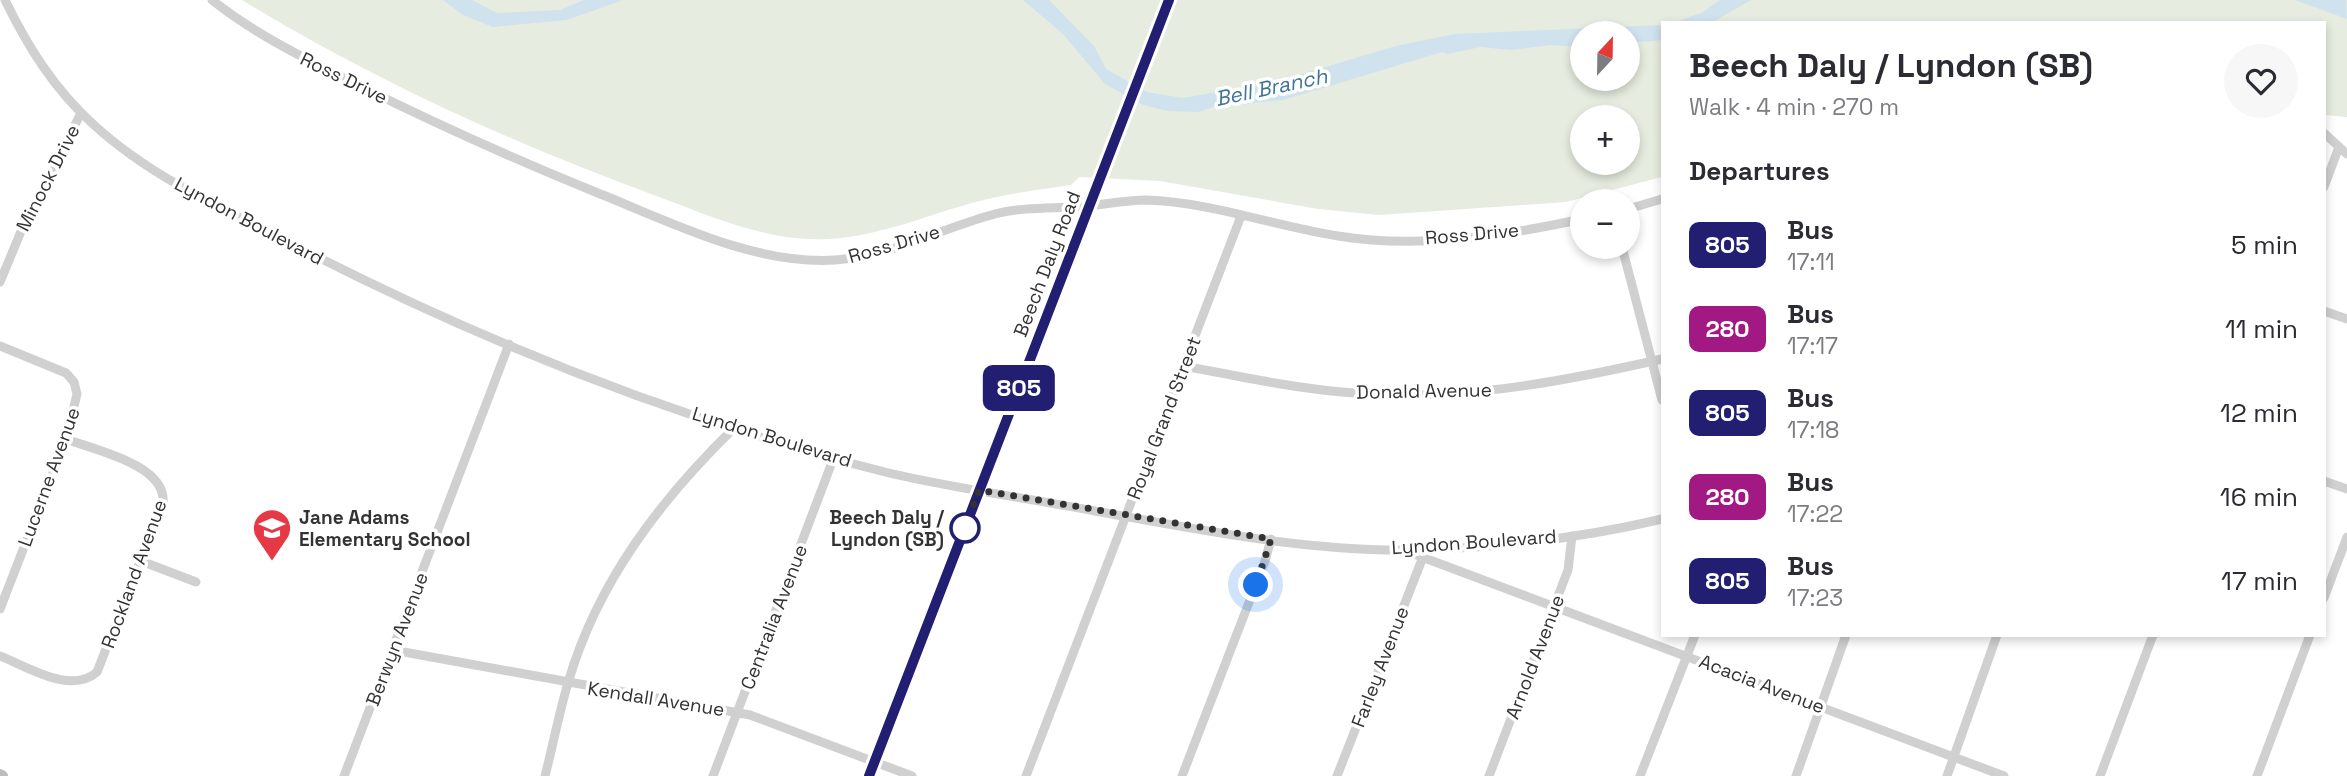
<!DOCTYPE html>
<meta charset="utf-8">
<style>
:root{--surface:#fff;--page:#f7f7f7;--text:#2b2b33;--muted:#7c7c81}
body{margin:0;font-family:"Space Grotesk",sans-serif;background:var(--page);color:var(--text);height:100vh;display:flex;flex-direction:column;font-size:26px;white-space:nowrap}
*{box-sizing:border-box;margin:0}
p{font-size:23px;color:var(--muted)}
.icon{flex:none;width:38px;height:38px;fill:none;stroke:currentColor;stroke-width:2;stroke-linecap:round;stroke-linejoin:round}
.map{position:relative;flex:1;overflow:hidden}
.drawer{position:absolute;left:1661px;top:21px;width:665px;height:616px;display:flex;flex-direction:column;background:var(--surface);border-radius:0px;box-shadow:0 4px 10px #0003}
.drawer>*{flex:none}
.badge{padding:0 14px;border-radius:10px;font-size:24px;line-height:46px}
.needle{width:46px;rotate:22deg}
.buttons{position:absolute;left:1570px;top:21px;display:grid;gap:14px}
.buttons a{display:grid;place-items:center;width:70px;height:70px;border-radius:50%;background:var(--surface);box-shadow:0 4px 10px #0003;font-size:35px}
.you{position:absolute;width:35px;height:35px;margin:-18px;border:5px solid #fff;border-radius:50%;background:#1a73e8;box-shadow:0 0 0 10px #1a73e833}
.map>.badge{position:absolute;translate:-50% -50%;box-shadow:0 0 0 4px #fff}
h2{padding:0 28px;font-size:26px;line-height:63px}
.round{display:grid;place-items:center;flex:none;width:74px;height:74px;border-radius:37px;background:var(--page)}
.headline{display:flex;align-items:center;justify-content:space-between;height:119px;padding:0 28px}
h1{font-size:33px;font-weight:700;line-height:52px}
ul{padding:0;list-style:none}
li{display:flex;align-items:center;gap:21px;height:84px;padding:0 28px}
li div{flex:1}
li b{display:block;font-size:26px}
li em{font-style:normal}
li .badge{min-width:77px;font-weight:700;text-align:center}
.map>svg:first-child{display:block}
</style>
<div class="map">
<svg width="2347" height="776" viewBox="0 0 2347 776">
<rect width="100%" height="100%" fill="#fff"/>
<path fill="#e6ecdf" fill-rule="evenodd" d="M242 0H2347V117L2324 115V23H1662V177L1566 202 1379 215 1318 209 1160 181 1079 177 1071 185C1045 189 1018 192 992 198 937 210 886 236 828 239 767 242 710 216 654 195 512 143 371 79 242 0ZM1582 33H1628V79H1582ZM1582 117H1628V163H1582Z"/>
<g fill="#cfe2ee">
<path d="M443 0H472L497 13 560 10 584 0H623L567 20 493 27 463 15Z"/>
<path d="M1023 0H1049L1094 46 1106 69 1147 92 1182 98 1272 83 1396 46 1455 34 1662 25V40L1628 43V33H1582V47L1550 45 1512 50 1480 47 1448 54 1442 52 1283 100 1213 107 1198 112 1167 111 1143 105 1105 84 1063 34Z"/>
<path d="M1720 0H1751L1711 23H1674L1703 12Z"/>
<path d="M2295 0H2346L2347 19Z"/>
</g>
<g fill="none" stroke-linecap="round" stroke-linejoin="round">
<g stroke="#d0d0d0" stroke-width="9">
<path d="M5 0C28 47 54 89 94 125 152 178 227 211 296 246 483 342 685 422 889 473 957 489 1027 498 1095 511 1195 529 1299 550 1401 550 1488 549 1578 539 1662 519"/>
<path d="M212 0C256 35 306 59 356 84 434 123 512 158 593 191 669 221 752 265 835 260 891 256 942 228 995 214 1026 206 1057 209 1089 206 1108 204 1126 200 1146 200 1211 202 1273 226 1338 236 1418 249 1504 236 1582 219"/>
<path d="M2324 133 2347 154"/>
<path d="M2324 187 2339 147"/>
<path d="M1628 209 1662 199"/>
<path d="M1622 247 1662 400"/>
<path d="M0 282 22 229 81 113"/>
<path d="M2324 311 2347 319"/>
<path d="M0 346 66 373 74 382 77 394 66 439 0 609"/>
<path d="M1184 366C1237 376 1288 387 1342 392 1450 403 1557 383 1662 359"/>
<path d="M2324 481 2347 489"/>
<path d="M1406 551 2004 776"/>
<path d="M141 561 196 582"/>
<path d="M2324 598 2347 537"/>
<path d="M393 650 750 715 912 776"/>
<path d="M0 656C28 667 71 695 97 672L163 503C167 465 95 450 66 439"/>
<path d="M344 776 509 344"/>
<path d="M545 776C553 745 559 713 568 683 597 582 661 499 735 427"/>
<path d="M713 776 834 457"/>
<path d="M1026 776 1241 216"/>
<path d="M1182 776 1265 561 1271 539"/>
<path d="M1337 776 1423 557"/>
<path d="M1489 776 1568 570 1572 536"/>
<path d="M1640 776 1695 635"/>
<path d="M1796 776 1846 635"/>
<path d="M1947 776 1997 635"/>
<path d="M2100 776 2153 635"/>
<path d="M2257 776 2310 635"/>
</g>
<g stroke="#bdbdbd" stroke-width="12">
<path d="M0 775 2 776"/>
<path d="M869 776 1169 0"/>
</g>
</g>
<g fill="none" stroke-linecap="round" stroke-linejoin="round">
<g stroke="#fff" stroke-width="16">
<path id="line" d="M869 776 1169 0"/>
</g>
<use href="#line" stroke="#221e72" stroke-width="10"/>
<path stroke="#333" stroke-width="7" stroke-dasharray="0 12.6" d="M965 528 979 490 1271 539 1256 585"/>
</g>
<defs>
<g id="school-pin" transform="scale(2.0125)"><path d="M0 17L-7.5 6A9.5 9.5 0 1 1 7.5 6Z" fill="#e63946" stroke="#fff"/><path d="M0-5L7-2L0 1L-7-2ZM-4 1L0 2.5L4 1V4Q0 6-4 4Z" fill="#fff"/></g>
</defs>
<g fill-rule="evenodd">
<use href="#school-pin" x="272" y="528"/>
</g>
<circle fill="#fff" stroke="#221e72" stroke-width="3.5" cx="965" cy="528" r="14"/>
<g text-anchor="middle" dominant-baseline="central" stroke-width="7" stroke-linejoin="round" paint-order="stroke">
<g font-size="19" fill="#333" stroke="#fff">
<text transform="translate(344 78) rotate(26)">Ross Drive</text>
<text transform="translate(48 178) rotate(-63)">Minock Drive</text>
<text transform="translate(249 221) rotate(28)">Lyndon Boulevard</text>
<text transform="translate(1472 234) rotate(-5)">Ross Drive</text>
<text transform="translate(894 244) rotate(-16)">Ross Drive</text>
<text transform="translate(1047 264) rotate(-69)">Beech Daly Road</text>
<text transform="translate(1424 391) rotate(-1)">Donald Avenue</text>
<text transform="translate(1164 418) rotate(-69)">Royal Grand Street</text>
<text transform="translate(772 437) rotate(17)">Lyndon Boulevard</text>
<text transform="translate(49 477) rotate(-70)">Lucerne Avenue</text>
<text transform="translate(1474 542) rotate(-4)">Lyndon Boulevard</text>
<text transform="translate(134 574) rotate(-70)">Rockland Avenue</text>
<text transform="translate(774 617) rotate(-69)">Centralia Avenue</text>
<text transform="translate(397 639) rotate(-69)">Berwyn Avenue</text>
<text transform="translate(1535 657) rotate(-69)">Arnold Avenue</text>
<text transform="translate(1380 667) rotate(-69)">Farley Avenue</text>
<text transform="translate(1762 684) rotate(21)">Acacia Avenue</text>
<text transform="translate(656 699) rotate(9)">Kendall Avenue</text>
</g>
<g font-size="19" font-weight="bold" fill="#333" stroke="#fff" text-anchor="start">
<text x="299" y="517">Jane Adams<tspan x="299" dy="22">Elementary School</tspan></text>
</g>
<g font-size="19" font-weight="bold" fill="#333" stroke="#fff" text-anchor="end">
<text x="944" y="517">Beech Daly /<tspan x="944" dy="22">Lyndon (SB)</tspan></text>
</g>
<g font-size="21" font-style="italic" fill="#3f7597" stroke="#fff">
<text transform="translate(1271 87) rotate(-12)">Bell Branch</text>
</g>
</g>
</svg>
<div class="buttons">
<a><svg class="needle" viewBox="-14 -14 28 28"><path d="M0-13l5 13h-10z" fill="#e53935"/><path d="M0 13l5-13h-10z" fill="#7c7c81"/></svg></a>
<a>+</a>
<a>−</a>
</div>
<div class="you" style="left:1256px;top:585px"></div>
<b class="badge" style="left:1019px;top:388px;background:#221e72;color:#fff">805</b>
<section class="drawer">
<div class="headline"><div><h1>Beech Daly / Lyndon (SB)</h1><p>Walk · 4 min · 270 m</p></div><a class="round"><svg class="icon" aria-label="heart" viewBox="0 0 24 24"><path d="M12 20l-8-8c-3-5 5-10 8-4 3-6 11-1 8 4z"/></svg></a></div>
<h2>Departures</h2>
<ul>
<li><span class="badge" style="background:#221e72;color:#fff">805</span><div><b>Bus</b><p>17:11</p></div><em>5 min</em></li>
<li><span class="badge" style="background:#a31984;color:#fff">280</span><div><b>Bus</b><p>17:17</p></div><em>11 min</em></li>
<li><span class="badge" style="background:#221e72;color:#fff">805</span><div><b>Bus</b><p>17:18</p></div><em>12 min</em></li>
<li><span class="badge" style="background:#a31984;color:#fff">280</span><div><b>Bus</b><p>17:22</p></div><em>16 min</em></li>
<li><span class="badge" style="background:#221e72;color:#fff">805</span><div><b>Bus</b><p>17:23</p></div><em>17 min</em></li>
</ul>
</section>
</div>
